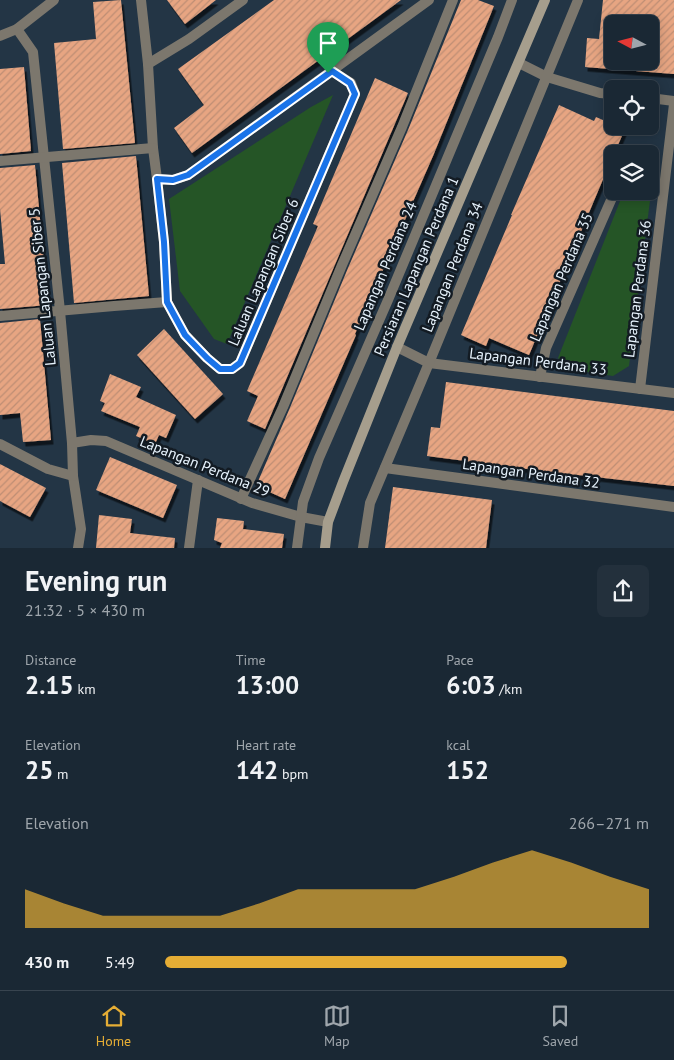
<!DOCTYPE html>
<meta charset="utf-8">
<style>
body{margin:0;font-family:"PT Sans",sans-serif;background:#23303c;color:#f1f3f6;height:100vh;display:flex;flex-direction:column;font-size:19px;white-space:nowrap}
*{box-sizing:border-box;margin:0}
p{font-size:16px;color:#9fa6ac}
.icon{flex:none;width:28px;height:28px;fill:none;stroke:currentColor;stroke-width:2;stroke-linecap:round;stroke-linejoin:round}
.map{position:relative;height:548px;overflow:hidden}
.drawer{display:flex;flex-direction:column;background:#1a2834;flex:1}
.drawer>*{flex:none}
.needle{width:32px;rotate:277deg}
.fabs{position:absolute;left:604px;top:15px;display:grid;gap:10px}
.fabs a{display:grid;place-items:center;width:55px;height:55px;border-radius:8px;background:#1a2834;box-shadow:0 2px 12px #0003,0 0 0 1px #38444f;font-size:25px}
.pin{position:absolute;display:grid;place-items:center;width:42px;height:42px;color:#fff;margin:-51px -21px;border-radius:50% 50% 50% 0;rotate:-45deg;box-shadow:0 0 5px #0007}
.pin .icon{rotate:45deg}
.round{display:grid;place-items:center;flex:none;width:52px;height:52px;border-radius:8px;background:#23303c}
.overview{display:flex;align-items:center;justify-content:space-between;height:85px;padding:0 25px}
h1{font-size:28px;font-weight:700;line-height:38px}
.stats{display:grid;grid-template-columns:repeat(3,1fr);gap:8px;height:85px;padding:5px 25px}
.stats div{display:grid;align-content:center}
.stats b{font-size:25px;font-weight:700}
.stats small{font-size:14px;font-weight:400}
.stats p{font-size:14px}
.chart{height:140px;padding:10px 25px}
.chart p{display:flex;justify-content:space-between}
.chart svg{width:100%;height:90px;margin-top:5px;fill:#e5ad35;opacity:.7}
ul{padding:0 25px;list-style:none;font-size:16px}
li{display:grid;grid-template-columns:80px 60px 1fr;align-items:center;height:38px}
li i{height:12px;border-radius:6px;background:#e5ad35}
.menu{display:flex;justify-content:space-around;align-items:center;height:70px;border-top:1px solid #38444f;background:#1a2834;font-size:14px;color:#9fa6ac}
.menu a{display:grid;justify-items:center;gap:2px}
.menu .on{color:#e5ad35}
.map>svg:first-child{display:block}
.park{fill:#255526}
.building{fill:url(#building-hatch);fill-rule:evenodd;filter:url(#shadow)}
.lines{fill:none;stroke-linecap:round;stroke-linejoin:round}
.street{stroke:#7c776d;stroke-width:10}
.secondary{stroke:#a69e8d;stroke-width:10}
.route-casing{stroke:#fff;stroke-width:10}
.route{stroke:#1a73e8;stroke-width:6}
.labels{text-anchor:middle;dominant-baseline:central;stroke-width:5;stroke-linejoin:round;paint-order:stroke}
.street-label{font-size:15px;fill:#e7f3fd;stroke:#131b23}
</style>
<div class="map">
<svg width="674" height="548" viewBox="0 0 674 548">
<defs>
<pattern id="building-hatch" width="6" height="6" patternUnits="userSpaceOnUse" patternTransform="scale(1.25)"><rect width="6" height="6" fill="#e7a582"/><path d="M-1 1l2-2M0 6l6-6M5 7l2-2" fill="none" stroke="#be8e74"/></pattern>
<filter id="shadow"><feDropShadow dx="2.5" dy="4.5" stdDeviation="0" flood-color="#0009"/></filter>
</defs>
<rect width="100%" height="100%" fill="#233545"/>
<g class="park">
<path d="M333,95l-106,249 -13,-5 -34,-48 -11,-92 142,-92z"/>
<path d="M650,185h2l-23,181 -16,10 -47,-7 -8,-11 66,-167h26z"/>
</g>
<g class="building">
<path d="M121,0l14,143 -72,6 -9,-106 42,-4 -3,-37z"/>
<path d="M167,0h49l-31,24z"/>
<path d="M274,0h127l-209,153 -18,-25 30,-23 -26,-36z"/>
<path d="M461,0h17l16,6 -61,150 -78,178 1,1 -71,164 -29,-13 33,-76 59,-142 60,-138z"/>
<path d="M603,0h71v74l-89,-7 2,-29 12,1zM612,24h38v37h-38z"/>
<path d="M24,67l7,84 -31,3v-85z"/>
<path d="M375,78l33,15 -143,336 -18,-8 11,-25 -11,-5 71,-165 -5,-2z"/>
<path d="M559,105l35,16 2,-4 16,7v2h5l8,3 -11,25h-2v4l-83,197 -40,-17 -3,8 -25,-11 51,-120h-1z"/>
<path d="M136,156l13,140 -75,7 -12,-140z"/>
<path d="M35,165l13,140 -48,4v-45h5l-5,-55v-41z"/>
<path d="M40,319l11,121 -28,2 -3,-29 -20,2v-92z"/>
<path d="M164,329l59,65 -28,25 -58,-64z"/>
<path d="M110,374l31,13 -5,10 40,18 -10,23 -7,-3 -4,9 -19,-8 4,-9 -39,-16 4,-8 -5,-2z"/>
<path d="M446,382l228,29v75l-131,-15 -116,-15 4,-29 9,1z"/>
<path d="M110,457l67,28 -14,33 -67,-28z"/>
<path d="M0,464l46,24 -16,29 -30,-16z"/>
<path d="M393,487l99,13 -6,48h-101z"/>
<path d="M99,515l33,4 -2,14 45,5 -1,10h-78z"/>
<path d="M217,518l27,3 -1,8 41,5 -2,14h-62l2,-5 -8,-3z"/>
</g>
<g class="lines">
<g class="street">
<path d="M141,0l7,64 5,84 4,31 7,63 3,60 18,33 22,23 13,11h12l8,-6 115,-269 -4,-11 -19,-12"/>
<path d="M17,29l16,23 27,259 12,132 1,33 8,53 -3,19"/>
<path d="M0,36l17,-7 37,-29"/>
<path d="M519,63l28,14 53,16 12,1"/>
<path d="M148,64l41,-25 54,-39"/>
<path d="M650,98l24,3"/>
<path d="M0,161l153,-13"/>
<path d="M157,179l16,1 15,-5 241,-175"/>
<path d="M0,316l114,-10 53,-4"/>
<path d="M397,347l32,16 245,30"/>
<path d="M540,377l6,-29 69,-157"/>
<path d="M640,389l34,-285"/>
<path d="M72,443l19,-3 15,1 146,62 49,14 27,5"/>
<path d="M0,444l48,25 25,7"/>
<path d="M385,468l289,39"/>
<path d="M241,499l42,-92 59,-142 60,-138 51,-127"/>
<path d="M189,548l9,-68"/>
<path d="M297,548l6,-46 16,-44 69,-158 110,-263 14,-37"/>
<path d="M363,548l7,-45 59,-140 149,-363"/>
</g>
<path class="secondary" d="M325,548l3,-26 15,-40 54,-135 148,-347"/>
</g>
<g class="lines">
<defs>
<path id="route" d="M332,71l18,12 5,11 -115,269 -8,6h-12l-13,-11 -22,-23 -18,-33 -3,-60 -7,-63 16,1 15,-5z"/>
</defs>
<use href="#route" class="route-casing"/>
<use href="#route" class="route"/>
</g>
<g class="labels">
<g class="street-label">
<text transform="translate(385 266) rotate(-67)">Lapangan Perdana 24</text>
<text transform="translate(416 266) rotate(-67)">Persiaran Lapangan Perdana 1</text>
<text transform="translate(452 267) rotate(-68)">Lapangan Perdana 34</text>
<text transform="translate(263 272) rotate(-67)">Laluan Lapangan Siber 6</text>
<text transform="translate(561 277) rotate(-67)">Lapangan Perdana 35</text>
<text transform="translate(42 287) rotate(-96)">Laluan Lapangan Siber 5</text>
<text transform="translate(637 289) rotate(-83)">Lapangan Perdana 36</text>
<text transform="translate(538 361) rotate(7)">Lapangan Perdana 33</text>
<text transform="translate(205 466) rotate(22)">Lapangan Perdana 29</text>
<text transform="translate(531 473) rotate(8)">Lapangan Perdana 32</text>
</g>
</g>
</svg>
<div class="fabs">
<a><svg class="needle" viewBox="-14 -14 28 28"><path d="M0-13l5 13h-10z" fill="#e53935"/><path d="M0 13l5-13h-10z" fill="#9fa6ac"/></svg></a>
<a><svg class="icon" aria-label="locate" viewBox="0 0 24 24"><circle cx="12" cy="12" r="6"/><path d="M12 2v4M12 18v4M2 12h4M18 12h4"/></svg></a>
<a><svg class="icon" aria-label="layers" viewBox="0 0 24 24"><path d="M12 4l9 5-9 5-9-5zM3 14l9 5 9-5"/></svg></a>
</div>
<div class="pin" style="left:328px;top:73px;background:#1e9e55"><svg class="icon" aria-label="arrive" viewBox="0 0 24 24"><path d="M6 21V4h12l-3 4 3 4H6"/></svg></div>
</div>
<section class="drawer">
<div class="overview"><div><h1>Evening run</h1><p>21:32 · 5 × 430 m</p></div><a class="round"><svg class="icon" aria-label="share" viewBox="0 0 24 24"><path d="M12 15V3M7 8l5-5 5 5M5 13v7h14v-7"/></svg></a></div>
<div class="stats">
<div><p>Distance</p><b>2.15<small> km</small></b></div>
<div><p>Time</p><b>13:00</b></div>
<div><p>Pace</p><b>6:03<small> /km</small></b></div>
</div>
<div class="stats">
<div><p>Elevation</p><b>25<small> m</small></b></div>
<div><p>Heart rate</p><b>142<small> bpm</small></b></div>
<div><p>kcal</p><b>152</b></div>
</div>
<div class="chart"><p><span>Elevation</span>266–271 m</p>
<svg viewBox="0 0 160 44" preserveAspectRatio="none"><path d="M0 44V25L10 32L20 38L30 38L40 38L50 38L60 32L70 25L80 25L90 25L100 25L110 19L120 12L130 6L140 12L150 19L160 25V44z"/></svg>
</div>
<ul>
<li><b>430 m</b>5:49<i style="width:83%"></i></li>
</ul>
</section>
<nav class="menu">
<a class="on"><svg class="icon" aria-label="home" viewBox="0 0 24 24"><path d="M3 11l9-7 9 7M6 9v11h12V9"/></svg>Home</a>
<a><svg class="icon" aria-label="map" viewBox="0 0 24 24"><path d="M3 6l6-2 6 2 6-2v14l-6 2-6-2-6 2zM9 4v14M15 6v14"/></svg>Map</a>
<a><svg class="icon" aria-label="saved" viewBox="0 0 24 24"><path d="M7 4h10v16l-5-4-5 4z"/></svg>Saved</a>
</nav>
